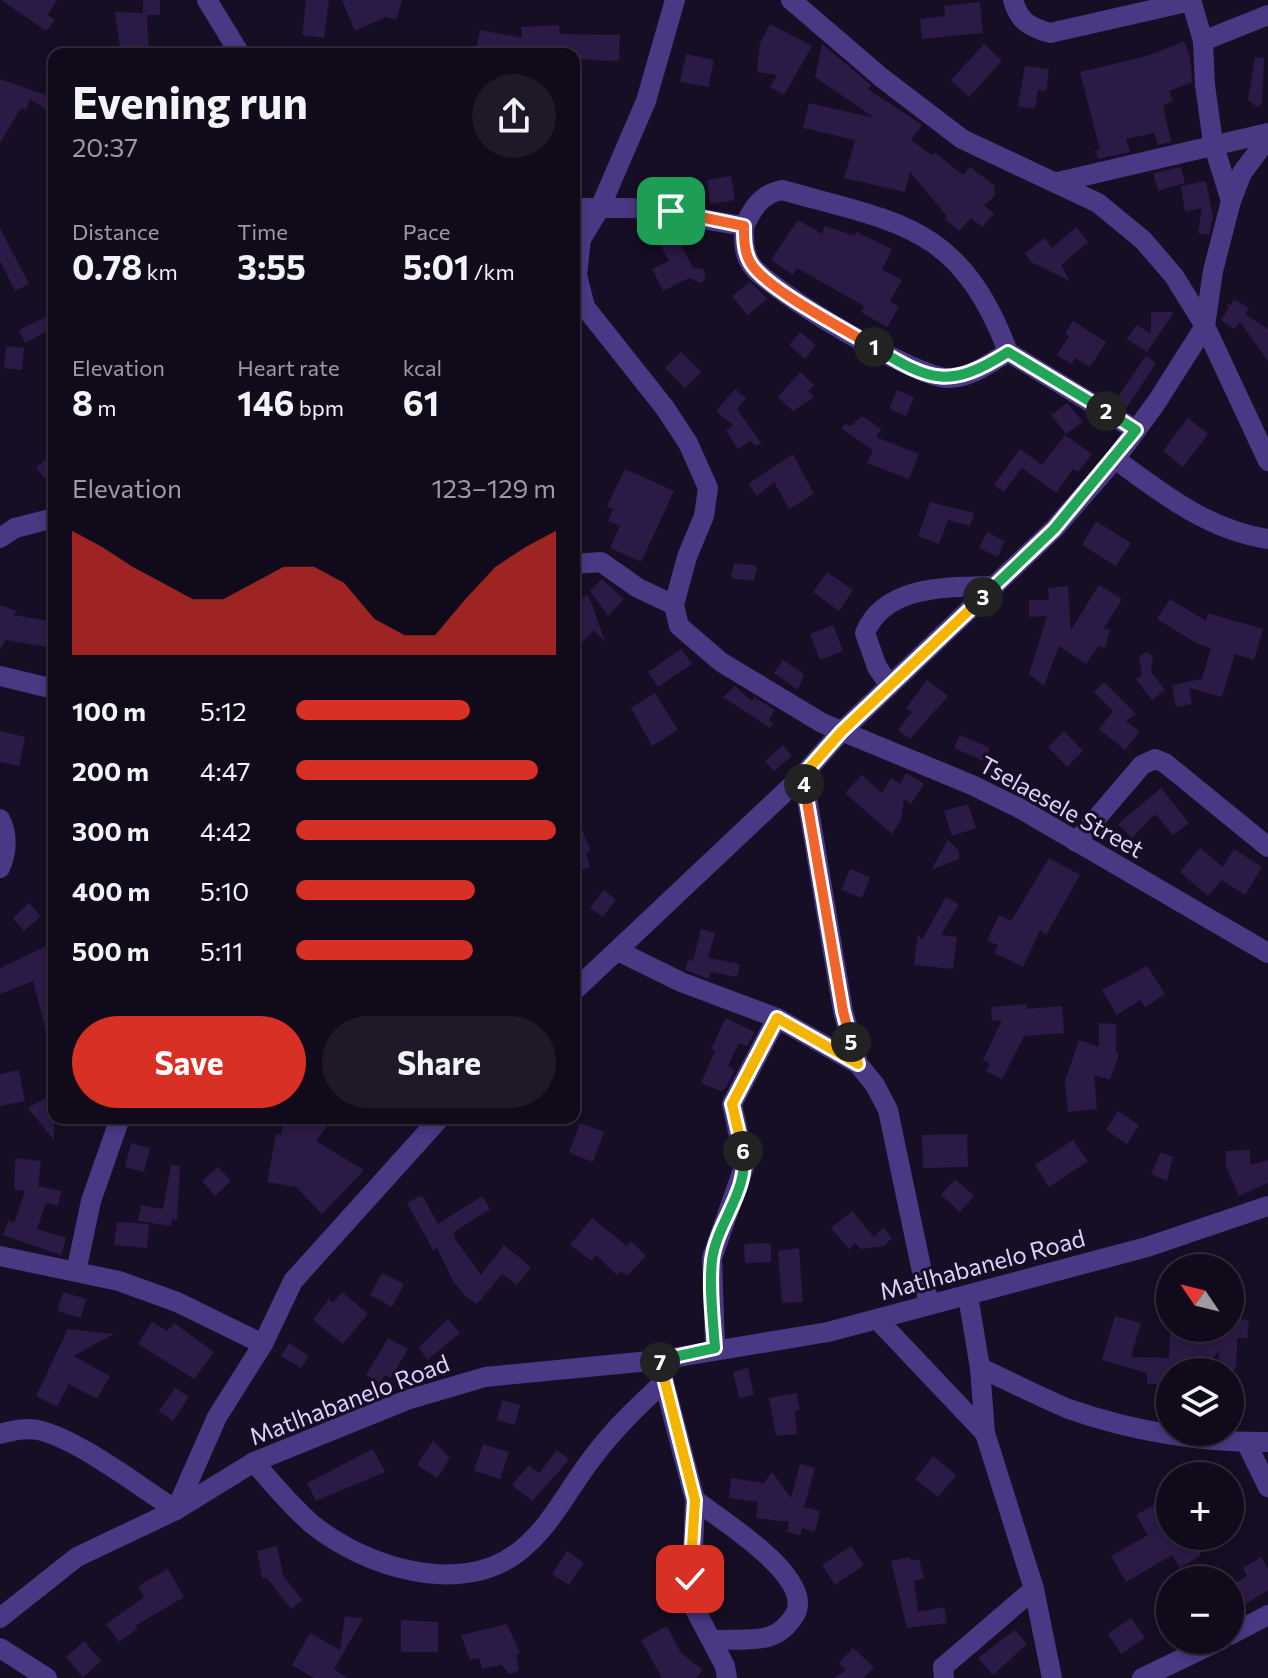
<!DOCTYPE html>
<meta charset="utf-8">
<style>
body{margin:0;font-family:Commissioner,sans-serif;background:#1e1828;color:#f1f3f6;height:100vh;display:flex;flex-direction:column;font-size:30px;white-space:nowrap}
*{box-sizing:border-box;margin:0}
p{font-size:26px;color:#9c9aa3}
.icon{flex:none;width:44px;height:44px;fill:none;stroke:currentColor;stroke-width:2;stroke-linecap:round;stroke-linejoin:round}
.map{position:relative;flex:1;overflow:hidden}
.side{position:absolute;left:48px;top:48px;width:532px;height:1076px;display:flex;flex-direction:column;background:#100a1b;border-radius:16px;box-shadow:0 4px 12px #0003,0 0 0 2px #302b3a}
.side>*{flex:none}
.needle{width:52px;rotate:305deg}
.controls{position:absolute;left:1156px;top:1254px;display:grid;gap:16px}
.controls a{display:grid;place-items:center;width:88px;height:88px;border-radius:50%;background:#100a1b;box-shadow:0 4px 12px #0003,0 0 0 2px #302b3a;font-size:40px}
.pin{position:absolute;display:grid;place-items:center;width:68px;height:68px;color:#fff;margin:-34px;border-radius:16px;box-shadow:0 4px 12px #0006}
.km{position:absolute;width:40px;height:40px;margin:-20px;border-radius:50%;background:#222;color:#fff;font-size:22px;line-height:40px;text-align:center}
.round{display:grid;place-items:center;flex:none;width:84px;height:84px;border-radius:42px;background:#1e1828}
.head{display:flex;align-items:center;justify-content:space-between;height:136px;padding:0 24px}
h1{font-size:44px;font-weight:700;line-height:60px}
.figures{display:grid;grid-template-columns:repeat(3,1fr);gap:12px;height:136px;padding:8px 24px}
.figures div{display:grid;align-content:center}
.figures b{font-size:34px;font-weight:700}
.figures small{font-size:22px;font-weight:400}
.figures p{font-size:22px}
.chart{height:224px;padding:16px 24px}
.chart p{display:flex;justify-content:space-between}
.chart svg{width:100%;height:144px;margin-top:8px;fill:#d93025;opacity:.7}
.button{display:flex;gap:16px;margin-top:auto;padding:16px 24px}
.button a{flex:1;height:92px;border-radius:48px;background:#d93025;color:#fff;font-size:32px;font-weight:700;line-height:92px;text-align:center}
.button a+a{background:#1e1828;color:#f1f3f6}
ul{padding:0 24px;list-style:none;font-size:26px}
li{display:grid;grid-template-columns:128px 96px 1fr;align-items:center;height:60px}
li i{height:20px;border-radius:10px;background:#d93025}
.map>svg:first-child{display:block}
.building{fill:#2b1a45}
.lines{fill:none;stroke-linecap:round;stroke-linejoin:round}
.minor{stroke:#4a3884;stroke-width:20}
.split-1-casing{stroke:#fff;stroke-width:16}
.split-2-casing{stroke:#fff;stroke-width:16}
.split-3-casing{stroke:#fff;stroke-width:16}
.split-4-casing{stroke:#fff;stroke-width:16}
.split-5-casing{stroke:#fff;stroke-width:16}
.split-6-casing{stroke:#fff;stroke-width:16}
.split-7-casing{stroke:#fff;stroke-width:16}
.split-8-casing{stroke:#fff;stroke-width:16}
.split-1{stroke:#f0652b;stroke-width:10}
.split-2{stroke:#22a559;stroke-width:10}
.split-3{stroke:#22a559;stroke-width:10}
.split-4{stroke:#f5b400;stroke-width:10}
.split-5{stroke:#f0652b;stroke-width:10}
.split-6{stroke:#f5b400;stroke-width:10}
.split-7{stroke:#22a559;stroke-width:10}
.split-8{stroke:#f5b400;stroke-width:10}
.labels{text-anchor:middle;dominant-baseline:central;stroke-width:6;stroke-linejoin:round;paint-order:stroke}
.street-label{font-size:24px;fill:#dfd1ff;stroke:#160e24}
</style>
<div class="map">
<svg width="1268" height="1678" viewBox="0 0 1268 1678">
<rect width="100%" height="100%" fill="#160e24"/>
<g class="building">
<path d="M1,0h56l-9,15 7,5 -9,11z"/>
<path d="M143,0h17v15h-13l2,39h-28l-6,-42 28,1z"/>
<path d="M306,0h23l-5,38 -22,-3z"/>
<path d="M342,0h60l-6,20 -10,-3 -31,14z"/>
<path d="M980,2l3,31 -61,6 -2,-20 25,-3 -1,-10z"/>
<path d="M770,24l42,22 -28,49 -14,-8 7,-12 -20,-3 3,-29z"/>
<path d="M559,25l1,9 60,1 -1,26 -45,-2v-5h-99l5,-24 42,8 -1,-11z"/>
<path d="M1184,41l6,15 2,26 -23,9 4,10 -10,4 8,37 -13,3 -4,-12 -28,6 4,13 -32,7 -3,-8 5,-1 -20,-78 70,-17z"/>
<path d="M822,44l49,41 -3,4 54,36 -11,15 21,15 2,-3 29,23 7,-8 24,18 1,11 -11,9 10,9 -12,13 -11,-9 -12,13 -14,-12 2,-3 -37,-44 -5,20 -61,-14 11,-38 -52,-12 6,-25 66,15 -60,-41z"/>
<path d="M984,44l18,17 -33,36 -18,-17z"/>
<path d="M686,54l28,6 -6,27 -28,-5z"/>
<path d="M1255,57l9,1 -2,45 -5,4 -9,-7z"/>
<path d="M1025,66l24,3 -3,22 -8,-1 -3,19 -17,-3z"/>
<path d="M0,79l54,19v17l-24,-16 -4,11 -5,-2 -21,35z"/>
<path d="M1181,167l4,16 -27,8 -5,-18z"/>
<path d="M731,176l4,24 -25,4 -3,-24z"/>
<path d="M1206,181l7,37 -4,17 -11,-2 4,-25 -17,4 -4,-26z"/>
<path d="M798,220l24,14 3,-8 30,10 1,-4 36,17 -10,21 20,10 -12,21 9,6 -12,20 -26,-15 3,-6 -67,-38 -4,7 -22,-15z"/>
<path d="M1076,227l12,15 -27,23 9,16 -39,-19 -6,-9 20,-15 7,10z"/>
<path d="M0,228l29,56 -14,7 -15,-30z"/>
<path d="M673,230l20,38 10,1 3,9 -5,5 -12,-5 -26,13 -11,-22 17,-8 -12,-22z"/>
<path d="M750,282l18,17 -21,16 -15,-19z"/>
<path d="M1234,299l15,9 -4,6 23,15v32l-28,-39 -6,7 -13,-9 8,-13 -3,-3 5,1z"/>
<path d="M1151,312h23l-27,40 -20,-13 10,-14 14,9z"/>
<path d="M54,313v15l-29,15 -6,-13z"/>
<path d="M1073,321l33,21 -16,25 -15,-9 -4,6 -14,-9 12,-19 -4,-2z"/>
<path d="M800,332l16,13 -11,14 -16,-14z"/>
<path d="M6,346l18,2 -2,22 -18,-2z"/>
<path d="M681,352l20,20 -16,16 -20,-20z"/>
<path d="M1146,356l10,7 -29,44 -11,-8z"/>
<path d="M800,372l14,13 -6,6 6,6 -21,14 -15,-14z"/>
<path d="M735,389l11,9 -9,11 24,34 -4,3 -7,-5 -12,8 -12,-18 7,-6 -17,-14z"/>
<path d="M897,390l17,7 -8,19 -17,-7z"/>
<path d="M1067,403l16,19 -17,12 -15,-19z"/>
<path d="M862,416l19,13 -5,8 43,17 -10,25 -42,-16 6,-13 -31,-21 2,-5 7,2z"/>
<path d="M1188,418l20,16 -25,33 -20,-16z"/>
<path d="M1065,435l27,19 -14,18 -5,-3 -17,24 -34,-25 -18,24 -10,-7 26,-36 22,16z"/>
<path d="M54,452v37l-18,-21z"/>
<path d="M793,454l21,40 -25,15 -15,-27 -17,14 -9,-12z"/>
<path d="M625,469l49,22 -33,71 -31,-14 10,-22 -12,-5 5,-12 -6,-3z"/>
<path d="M930,502l44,11 -4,13 -22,-6 -9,24 -21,-8z"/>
<path d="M1096,521l35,22 -15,23 -34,-21z"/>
<path d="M987,532l18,9 -7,16 -19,-9z"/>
<path d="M734,563l23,3 -3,15 -23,-3z"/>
<path d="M827,572l26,18 -14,21 -26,-19z"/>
<path d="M602,579l22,20 -16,17 -18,-25z"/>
<path d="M1099,585l23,14 -18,29 6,2 -5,18 -7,-2 -12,18 -27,-18 -15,40 -15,-12 18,-58 -18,1v-17h20l-1,-12 20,-2 3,44z"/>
<path d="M587,594l5,11 13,36 -11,-11 -11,12 -9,-9v-10l7,-7 -7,-9z"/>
<path d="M1170,599l36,22 2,-8 55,16 -9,31 -19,-6 -13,43 -33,-9 3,16 -16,3 -4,-22 30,-6 9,-31 -13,-4 -41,-25z"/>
<path d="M0,605l16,6 -2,4 40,7v26l-48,-8 -6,9z"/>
<path d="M833,625l10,26 -23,9 -10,-26z"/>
<path d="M681,649l11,15 -34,23 -10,-15z"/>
<path d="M1146,652l7,4 -2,16 14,18 -13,10 -16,-21 6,-4 -3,-18z"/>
<path d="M783,660l21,14 -6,16 -24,-17z"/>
<path d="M927,680l21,16 -38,43 -12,-9 14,-18 -6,-4z"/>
<path d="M1104,682l32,32 -10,7 14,10 -15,19 -26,-21 14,-18 -19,-19z"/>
<path d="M735,686l17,15 2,-4 21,13 -6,9 4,5 -3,4 -47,-31z"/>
<path d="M655,693l23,37 -26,16 -21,-38z"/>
<path d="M0,731l25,6 -6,29 -19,-4z"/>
<path d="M1064,731l19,20 -16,16 -19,-20z"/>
<path d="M960,735l30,13 -6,13 -30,-13z"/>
<path d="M783,745l9,11 -18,15 -9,-10z"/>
<path d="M906,773l18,11 -13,20 -7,-5 -3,21 -9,14 -47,-41 17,-18 20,18 9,-15 9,6z"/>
<path d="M1161,788l28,35 -16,12 -18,-21 -23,24 -14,-14z"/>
<path d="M968,804l8,24 -24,8 -8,-25z"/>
<path d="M574,813l17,37 -5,3 4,14 -16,7z"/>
<path d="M948,840l11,11v8l-28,11z"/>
<path d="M1200,848l23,19 11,-18 28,18 -17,28 -23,-15 -14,16 -28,-24z"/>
<path d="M1049,858l31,17 -34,60 -6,-5 -17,37 -29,-14 4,-8 -11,-4 12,-26 12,6z"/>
<path d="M850,869l20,8 -8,21 -21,-8z"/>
<path d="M604,890l12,10 -13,17 -13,-9z"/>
<path d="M946,897l13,7 -18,31 16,2 -4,32 -39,-4 4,-31 4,6z"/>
<path d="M29,903l12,13 -17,15 -11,-13z"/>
<path d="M701,929l14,4 -7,25 32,6 -3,13 -26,-5 -2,7 -24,-9 3,-10 5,1z"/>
<path d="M54,942v100l-5,1 -16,-62 -33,13v-26z"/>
<path d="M1147,966l18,28 -20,13 -5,-7 -23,15 -15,-25z"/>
<path d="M1027,1004v5l35,-3 2,27 -40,3 -22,43 -16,-8 4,-7 -7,-4 19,-40 -10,1 -1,-14z"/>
<path d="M726,1018l29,14 -8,14 -8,-3 -11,23 7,4 -10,19 -5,2 -19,-8 14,-32 -4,-2z"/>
<path d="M1099,1023l17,1v29l3,1 -9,26 -16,-5 3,34 -29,3 -3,-31 14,-41 20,7z"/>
<path d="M19,1070l6,31 -25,5v-32z"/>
<path d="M54,1093v47l-26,-32z"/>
<path d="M1118,1111l21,14 -12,19 -21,-14z"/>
<path d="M284,1118l24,4 1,-4h24l-17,23 48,29 -42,44 -26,-27 -29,-5 9,-48 5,1z"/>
<path d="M580,1123l24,9 -11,30 -24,-9z"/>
<path d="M967,1134l1,33 -45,1 -1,-33z"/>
<path d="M1073,1140l15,21 -39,26 -14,-22z"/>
<path d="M131,1143l19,5 -6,24 -19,-5z"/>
<path d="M1250,1150v15l18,-5v23l-29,13 -13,-30v-15z"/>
<path d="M1161,1152l12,5 -6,24 -16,-7z"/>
<path d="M15,1158l26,3 -3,25 23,5 -3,15 -12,-3 -9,26 29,9 -5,17 -58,-20 5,-14 6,2 11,-32 -11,-2z"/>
<path d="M171,1165l9,1 -3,54 -5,-1 -1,7 -33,-5 3,-16 22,4z"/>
<path d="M218,1167l13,14 -16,15 -13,-15z"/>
<path d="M955,1179l19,17 -14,16 -19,-17z"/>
<path d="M422,1195l16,29 44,-28 8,13 -36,23 1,7 26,36 23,-30 27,22 -14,18 -15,-11 -25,30 -11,-7 -13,-16 -16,-33 -4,2 -26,-47z"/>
<path d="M852,1211l22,26 9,-9 9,10 -8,8 -23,3 -6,-6 -6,6 -18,-21z"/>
<path d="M592,1218l35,28 4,-5 15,15 -19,20 -6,-5 -4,4 -21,-20 -5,6 -21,-16z"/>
<path d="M117,1222l32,2 -2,24 -33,-3z"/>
<path d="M771,1243v19l-26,1 -1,-19z"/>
<path d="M799,1248l4,54 -21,1 -4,-52z"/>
<path d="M382,1273l22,11 -12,23 -22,-12z"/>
<path d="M63,1292l23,7 -5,19 -24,-7z"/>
<path d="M342,1292l26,22 -25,30 -30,-24 16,-21 4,4z"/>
<path d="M1115,1316l26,7 -10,34 38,1 1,-27 60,-3v-10l19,2 -2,18h-10l-1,31h-18l1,-17 -24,20h-25v9h-5v3h-18v-11l-45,-13z"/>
<path d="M448,1319l12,14 -33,27 -8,-13z"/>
<path d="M152,1322l15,9 7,-8 40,29 -20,27 -56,-35z"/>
<path d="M68,1329l46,5 -41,22 37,20 -13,23 -28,-15 -12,23 -21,-11z"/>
<path d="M388,1338l20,11 -17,29 -6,-3 -5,8 -14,-8z"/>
<path d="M289,1343l20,13 -8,12 -20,-12z"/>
<path d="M748,1368l6,27 -15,3 -6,-26z"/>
<path d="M175,1388l14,9 -16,24 -14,-10z"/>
<path d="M796,1393l4,17 -5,1 2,23 -21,2 -7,-38z"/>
<path d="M502,1400l18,5 -5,20 -18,-5z"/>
<path d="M433,1441l17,17 -13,20 -20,-13z"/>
<path d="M483,1444l26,8 -9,27 -26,-8z"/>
<path d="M373,1449l12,23 -69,29 -9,-18z"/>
<path d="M557,1450l12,10 -37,41 -20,-16 17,-20 10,8z"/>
<path d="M933,1456l23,19 -18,22 -23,-18z"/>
<path d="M800,1464l15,4 -11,39 16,4 -5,21 -13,-4 -2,7 -13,-3 2,-10 -33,-4 2,-16 -29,-4 2,-20 33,5 8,-11 19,26z"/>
<path d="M1170,1496v40h20l11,19 -21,13 -8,-13 -46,27 -15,-26 37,-21 -12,-20z"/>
<path d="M277,1546l6,29 19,25 -11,9 -24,-31h-5l-5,-27z"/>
<path d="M851,1546l13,19 -29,20 -13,-20z"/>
<path d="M567,1551l17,12 -15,22 -17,-11z"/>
<path d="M910,1557l1,4 8,-2 5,19 -10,3 4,31 26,-5 3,16 -40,5 -16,-67z"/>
<path d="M1261,1557l7,12v21l-27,17 -11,-21 17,-10 -4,-8z"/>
<path d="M168,1569l16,28 -49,29 2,3 -18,13 -13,-18 38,-27 -6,-11z"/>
<path d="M345,1616l18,3 -29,50 13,9h-33l-22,-13 18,-32 30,17z"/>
<path d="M1131,1618l14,20 -24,16 -13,-20z"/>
<path d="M401,1620l37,2v30h-37z"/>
<path d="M507,1624l13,29 -4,2 3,15 -9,4 -9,-9 -19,4 -3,-11 -9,2 -9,-25z"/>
<path d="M667,1626l14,27 22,17 -7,8h-34l-21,-38z"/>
<path d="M1015,1630l12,14 -34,31 -15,-17z"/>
<path d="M84,1641l17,20 -18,16 -17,-20z"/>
<path d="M853,1648l21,19 -10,11h-30l12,-8 -7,-7z"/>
</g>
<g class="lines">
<g class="minor">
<path d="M207,0l33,54"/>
<path d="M675,0l-29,101 -46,107 -19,31 -4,36 8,32 80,101 23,35 20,45 -4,28 -17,41 -13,48 5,21 42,36 101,61 150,62 47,23 249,145"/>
<path d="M791,0l91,78 80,61 136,64 45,37 31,36 31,50 63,135"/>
<path d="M1013,0c6,21 16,27 37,33l141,-32"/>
<path d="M1191,0l12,41 2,44 8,58 18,58"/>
<path d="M1203,41l65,-26"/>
<path d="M1058,182l210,-49"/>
<path d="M574,208h60l110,18c9,-18 17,-32 38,-36 118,33 178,35 226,162"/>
<path d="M744,226c0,14 -1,29 9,41 22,27 160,109 194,111 23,0 42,-14 61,-26l128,78"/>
<path d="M1115,459c48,35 93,71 153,80"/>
<path d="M0,538l15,-10 39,-10"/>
<path d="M574,564l27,-2 37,26 36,17"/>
<path d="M0,676l54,13"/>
<path d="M890,686l-13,-19 -12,-34c20,-49 85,-46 130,-47"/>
<path d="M803,775l40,236 15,53"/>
<path d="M0,819c8,15 7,34 0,49"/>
<path d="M1076,842l66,-77 13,-6 10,4 103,84"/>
<path d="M618,951l63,31 96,36 81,46 17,21 13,25 41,195"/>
<path d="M574,991l229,-216 38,-43 213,-203 61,-70 41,-56 49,-77 8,-55 18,-70 11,-28 26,-35"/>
<path d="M0,1256l119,25 58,21 86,42"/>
<path d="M76,1272l15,-71 29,-83"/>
<path d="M968,1296l12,72 5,65 49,156 18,89"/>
<path d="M877,1319l108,114"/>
<path d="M715,1348l-3,-90 33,-94 -13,-60 45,-86"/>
<path d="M980,1368c30,13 59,29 89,41 62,22 134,34 199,33"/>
<path d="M664,1382l31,118 -4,102 34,64 2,12"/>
<path d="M0,1434c14,-4 28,-7 42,-3 40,11 98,56 134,79l41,-93 46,-73 30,-63 147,-163"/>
<path d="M1246,1442l22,45"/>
<path d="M254,1462c18,21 37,44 58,62 51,42 147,73 205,29 33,-24 51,-64 76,-96 21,-28 45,-51 71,-75l-4,-22"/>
<path d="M695,1500c26,20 128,82 97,119 -7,9 -12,14 -24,18 -17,4 -38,2 -56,3"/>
<path d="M0,1618l77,-61 99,-47 78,-48 153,-62 78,-23 175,-17 168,-28 319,-85 121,-41"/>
<path d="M1230,1635l38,-20"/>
<path d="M0,1648l47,30"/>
<path d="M944,1678l-1,-11 91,-78"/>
<path d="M1142,1678l79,-38"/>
</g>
</g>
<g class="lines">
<defs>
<path id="split-1" d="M671,211l73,15c0,13 0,25 6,36 14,26 96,68 124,85"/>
<path id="split-2" d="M874,347c57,35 76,42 134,5l98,59"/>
<path id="split-3" d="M983,597l71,-68 82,-99 -30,-19"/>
<path id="split-4" d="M804,784l-1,-9 38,-43 142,-135"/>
<path id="split-5" d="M804,784l39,227 8,31"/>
<path id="split-6" d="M743,1151l-11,-47 45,-86 81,46 -7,-22"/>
<path id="split-7" d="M660,1362v-2l55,-12c-2,-29 -6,-59 -3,-88 5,-38 38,-70 31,-109"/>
<path id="split-8" d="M660,1362l35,138 -5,79"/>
</defs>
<use href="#split-1" class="split-1-casing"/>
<use href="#split-2" class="split-2-casing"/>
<use href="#split-3" class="split-3-casing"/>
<use href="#split-4" class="split-4-casing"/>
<use href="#split-5" class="split-5-casing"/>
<use href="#split-6" class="split-6-casing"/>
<use href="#split-7" class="split-7-casing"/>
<use href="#split-8" class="split-8-casing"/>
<use href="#split-1" class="split-1"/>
<use href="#split-2" class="split-2"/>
<use href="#split-3" class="split-3"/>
<use href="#split-4" class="split-4"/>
<use href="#split-5" class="split-5"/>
<use href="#split-6" class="split-6"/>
<use href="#split-7" class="split-7"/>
<use href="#split-8" class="split-8"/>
</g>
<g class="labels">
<g class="street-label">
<text transform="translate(1062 806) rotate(29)">Tselaesele Street</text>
<text transform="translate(982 1264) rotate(-15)">Matlhabanelo Road</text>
<text transform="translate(349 1399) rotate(-21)">Matlhabanelo Road</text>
</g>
</g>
</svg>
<div class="controls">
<a><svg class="needle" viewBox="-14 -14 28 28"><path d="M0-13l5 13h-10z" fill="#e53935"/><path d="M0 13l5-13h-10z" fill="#9c9aa3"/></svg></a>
<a><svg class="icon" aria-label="layers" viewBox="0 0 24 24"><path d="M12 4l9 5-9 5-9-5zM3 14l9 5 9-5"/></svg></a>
<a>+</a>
<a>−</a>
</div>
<div class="pin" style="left:671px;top:211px;background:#1e9e55"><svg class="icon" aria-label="arrive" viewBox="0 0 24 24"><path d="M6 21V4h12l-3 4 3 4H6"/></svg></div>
<div class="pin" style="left:690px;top:1579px;background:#d93025"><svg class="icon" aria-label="check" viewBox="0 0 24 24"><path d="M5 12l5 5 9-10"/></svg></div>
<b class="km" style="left:874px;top:347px">1</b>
<b class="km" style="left:1106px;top:411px">2</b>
<b class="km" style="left:983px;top:597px">3</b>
<b class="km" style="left:804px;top:784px">4</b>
<b class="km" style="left:851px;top:1042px">5</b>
<b class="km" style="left:743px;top:1151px">6</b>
<b class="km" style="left:660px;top:1362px">7</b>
<section class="side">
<div class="head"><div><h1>Evening run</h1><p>20:37</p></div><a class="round"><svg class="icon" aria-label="share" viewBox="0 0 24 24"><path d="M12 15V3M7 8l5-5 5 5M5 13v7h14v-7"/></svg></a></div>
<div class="figures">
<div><p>Distance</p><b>0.78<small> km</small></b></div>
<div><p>Time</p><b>3:55</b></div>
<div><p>Pace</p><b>5:01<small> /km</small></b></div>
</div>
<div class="figures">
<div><p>Elevation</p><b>8<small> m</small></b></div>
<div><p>Heart rate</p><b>146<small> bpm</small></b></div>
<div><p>kcal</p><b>61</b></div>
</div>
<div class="chart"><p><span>Elevation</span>123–129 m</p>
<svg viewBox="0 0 160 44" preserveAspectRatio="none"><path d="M0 44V6L10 11L20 17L30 22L40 27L50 27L60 22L70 17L80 17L90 22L100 33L110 38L120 38L130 27L140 17L150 11L160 6V44z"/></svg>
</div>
<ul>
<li><b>100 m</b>5:12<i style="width:67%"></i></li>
<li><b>200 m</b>4:47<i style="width:93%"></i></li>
<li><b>300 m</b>4:42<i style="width:100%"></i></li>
<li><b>400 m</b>5:10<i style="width:69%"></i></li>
<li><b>500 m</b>5:11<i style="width:68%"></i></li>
</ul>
<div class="button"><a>Save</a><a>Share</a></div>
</section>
</div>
